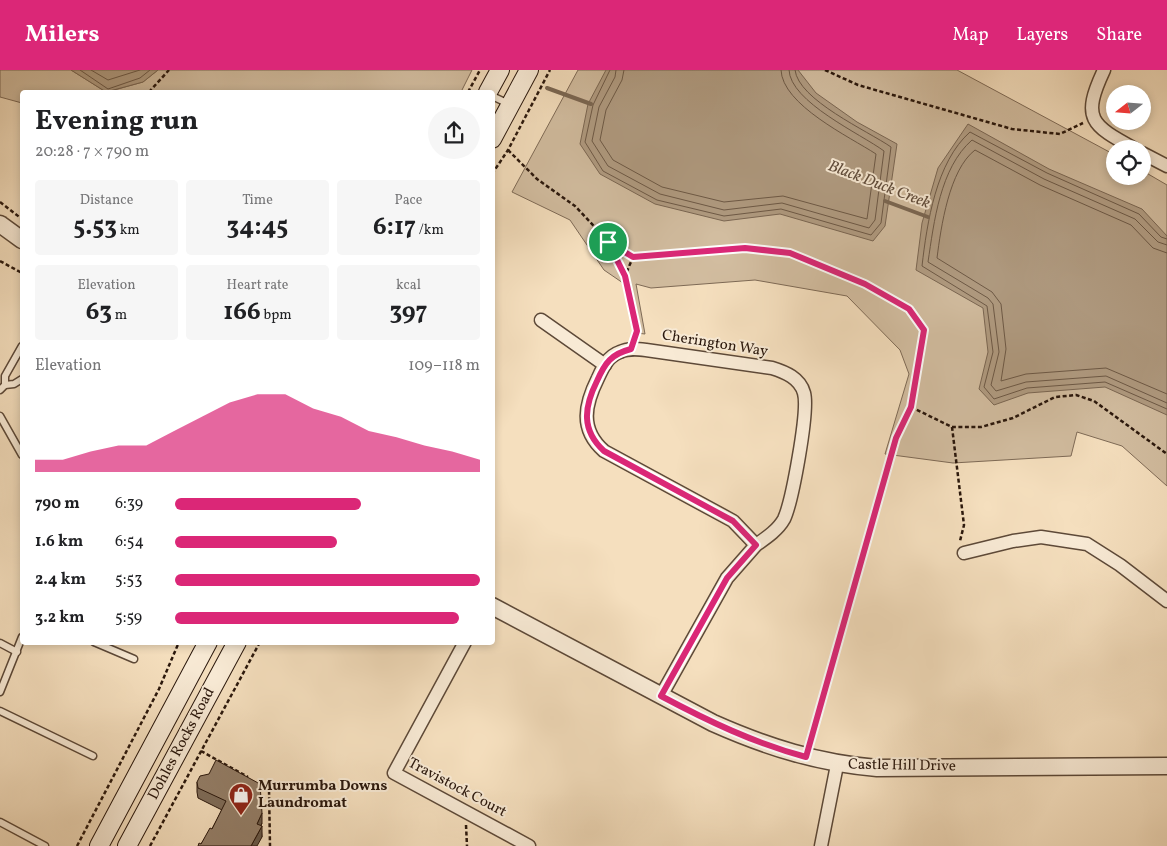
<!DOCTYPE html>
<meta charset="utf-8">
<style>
body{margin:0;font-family:Vollkorn,serif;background:#f6f6f6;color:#202124;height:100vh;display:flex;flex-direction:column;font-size:19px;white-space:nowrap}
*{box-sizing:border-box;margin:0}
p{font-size:16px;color:#757577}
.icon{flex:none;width:28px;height:28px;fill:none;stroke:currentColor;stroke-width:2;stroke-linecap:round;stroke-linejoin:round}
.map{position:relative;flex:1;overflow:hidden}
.details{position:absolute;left:20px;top:20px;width:475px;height:555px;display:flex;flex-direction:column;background:#fff;border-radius:5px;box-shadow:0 2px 8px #0003}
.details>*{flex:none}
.needle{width:32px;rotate:253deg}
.fabs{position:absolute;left:1106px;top:15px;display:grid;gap:10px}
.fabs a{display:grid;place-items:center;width:45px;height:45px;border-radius:50%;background:#fff;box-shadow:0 2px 8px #0003;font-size:25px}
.pin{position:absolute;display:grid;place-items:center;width:42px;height:42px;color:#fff;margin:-21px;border:2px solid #fff;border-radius:50%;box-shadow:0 1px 5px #0007}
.round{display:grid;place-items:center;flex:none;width:52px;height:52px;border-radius:26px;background:#f6f6f6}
.headline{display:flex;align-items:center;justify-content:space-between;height:85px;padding:0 15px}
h1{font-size:28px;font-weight:700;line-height:38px}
.metrics{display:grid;grid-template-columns:repeat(3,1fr);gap:8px;height:85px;padding:5px 15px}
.metrics div{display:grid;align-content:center;border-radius:5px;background:#f6f6f6;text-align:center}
.metrics b{font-size:25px;font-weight:700}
.metrics small{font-size:14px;font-weight:400}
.metrics p{font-size:14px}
.chart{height:140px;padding:10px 15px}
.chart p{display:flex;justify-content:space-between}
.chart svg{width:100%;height:90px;margin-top:5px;fill:#db2777;opacity:.7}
ul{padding:0 15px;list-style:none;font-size:16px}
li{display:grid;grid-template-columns:80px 60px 1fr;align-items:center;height:38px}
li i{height:12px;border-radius:6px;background:#db2777}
header{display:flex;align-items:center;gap:30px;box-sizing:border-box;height:70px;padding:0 25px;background:#db2777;color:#fff}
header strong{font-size:24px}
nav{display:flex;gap:28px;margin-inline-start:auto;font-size:18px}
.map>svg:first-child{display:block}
.green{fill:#d2bda0;stroke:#7e6a56}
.water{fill:#b09b81;stroke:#7a6652}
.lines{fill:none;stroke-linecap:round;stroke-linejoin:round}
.shore{stroke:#6d5946;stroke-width:1}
.stream{stroke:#7a6652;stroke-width:4}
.service-casing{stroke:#5d4938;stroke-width:9}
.minor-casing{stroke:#5d4938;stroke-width:15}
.tertiary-casing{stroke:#5d4938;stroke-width:19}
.secondary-casing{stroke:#2a170c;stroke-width:20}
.path{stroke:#2a170c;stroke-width:2.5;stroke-dasharray:4 2.5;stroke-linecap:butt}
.service{stroke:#f8ead5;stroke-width:6}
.minor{stroke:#f8ead5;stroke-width:12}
.tertiary{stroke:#f8ead5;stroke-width:16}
.secondary{stroke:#f8ead5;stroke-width:18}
.wall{fill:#7f6d5a;stroke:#2a170c}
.shaded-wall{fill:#68594a;stroke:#2a170c}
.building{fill:#947f69;stroke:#2a170c}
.route-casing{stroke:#fff;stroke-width:10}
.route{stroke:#db2777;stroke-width:6}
.labels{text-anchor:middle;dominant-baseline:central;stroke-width:4;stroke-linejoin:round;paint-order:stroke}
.street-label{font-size:15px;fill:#2a170c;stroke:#f8ead5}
.poi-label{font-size:15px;font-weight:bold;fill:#2a170c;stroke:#f8ead5;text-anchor:start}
.water-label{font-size:16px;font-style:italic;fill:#604c3b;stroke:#f8ead5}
</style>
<header>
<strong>Milers</strong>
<nav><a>Map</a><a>Layers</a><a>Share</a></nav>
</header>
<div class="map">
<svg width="1167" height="776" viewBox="0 0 1167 776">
<rect width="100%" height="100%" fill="#f5dfbe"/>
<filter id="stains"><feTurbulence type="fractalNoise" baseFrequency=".004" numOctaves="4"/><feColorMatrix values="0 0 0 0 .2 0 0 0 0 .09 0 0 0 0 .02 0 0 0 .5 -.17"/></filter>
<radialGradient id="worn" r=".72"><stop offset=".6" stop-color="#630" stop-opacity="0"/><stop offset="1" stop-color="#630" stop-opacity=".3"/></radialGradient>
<g class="green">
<path d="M0,0h71l35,22h-84v11l-22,-6z"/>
<path d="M158,0h314l-11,22h-354l36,-10z"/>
<path d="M578,0h379l158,85v21h27l1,-5 24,14v301l-45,-40 -45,-14 -6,24 -118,7 -68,-9 24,-80 -9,-24 -53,-54 -92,-16 -104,8 -15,-4 9,50 -9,-1 -13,-50 -19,-13 -34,-50 -58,-28z"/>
</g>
<g class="water">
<path d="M71,0h87l-15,12 -37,10z"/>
<path d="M606,0h192l18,23 41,29 40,22 -12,82 -12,15 -93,-27 -56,7 -69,-17 -55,-30 -20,-30 8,-40z"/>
<path d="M968,54l81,45 93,40 25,27v179l-62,-28 -77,6 -34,12 -15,-16 9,-37 -5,-44 -67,-38 6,-47 16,-55z"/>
</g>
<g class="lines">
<g class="shore">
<path d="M80,0l28,19 32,-11 10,-8"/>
<path d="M91,0l17,10 32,-10"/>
<path d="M610,0l-17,35 -8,37 18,29 54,29 67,16 57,-7 90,26 10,-12 10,-76c-23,-16 -93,-47 -96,-77"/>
<path d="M616,0l-1,7 -16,30 -7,34 16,25 52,28 64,16 58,-7 87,25 6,-8 9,-69c-23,-17 -94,-49 -95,-81"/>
<path d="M624,0l-2,10 -16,30 -6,30 13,20 49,27 62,15 59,-6 84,23 9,-65c-26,-17 -94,-49 -95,-84"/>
<path d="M1167,169l-6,-2 -22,-23 -92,-41 -77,-41c-34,30 -43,91 -48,134l65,40 6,46 -9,35 10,12 33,-11 78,-6 62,27"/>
<path d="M1167,175l-9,-3 -23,-23 -91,-40 -72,-39c-32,28 -38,82 -44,122l60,36 5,6 6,48 -8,33 5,6 30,-9 80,-6 61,27"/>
<path d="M1167,183l-14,-5 -22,-23 -91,-40 -65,-35c-26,20 -34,77 -38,108l55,34 9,12 5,45 -5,32 25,-7 80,-6 61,26"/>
</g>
<g class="stream">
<path d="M547,18l44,16"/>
<path d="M885,131l43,16"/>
</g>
<defs>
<g id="service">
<path d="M492,26l17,8"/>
<path d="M5,315v-9l17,-30"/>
<path d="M0,320l5,-5 9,-1 8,-5"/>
<path d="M0,346l22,39"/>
<path d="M94,572l40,17"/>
<path d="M0,573l17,9"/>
<path d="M0,622l22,-55"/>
<path d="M0,641l93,45"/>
<path d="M0,752l45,24"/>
</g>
<g id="minor">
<path d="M1104,0c-23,49 -13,55 31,79"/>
<path d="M1142,83l25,13"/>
<path d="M541,250l64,45"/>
<path d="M964,483l49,-12 28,-4 46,7 33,21 47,36"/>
<path d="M465,572l-71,131 135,73"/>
<path d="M661,626l66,-118 29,-33 -23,-24 -129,-70c-25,-22 -19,-47 -6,-73 5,-11 10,-22 22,-26 8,-4 17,-3 26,-2l126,18c13,4 28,10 32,25 5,18 -12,109 -20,126 -6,11 -18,19 -28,26"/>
<path d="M821,776l16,-81"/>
</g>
<g id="tertiary">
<path d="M0,154l22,16"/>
<path d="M492,536l221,117c54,24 105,40 164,45l290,-2"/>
</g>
<g id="secondary">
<path d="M488,22l12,-22"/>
<path d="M492,69l37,-69"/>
<path d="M99,776l109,-204"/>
<path d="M127,776l110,-204"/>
</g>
</defs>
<use href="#service" class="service-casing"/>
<use href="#minor" class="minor-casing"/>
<use href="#tertiary" class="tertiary-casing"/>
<use href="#secondary" class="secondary-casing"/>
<g class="path">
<path d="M825,0l33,15 154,44 48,5 23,-11"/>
<path d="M149,22l20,-22"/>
<path d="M468,22l12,-22"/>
<path d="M508,80l29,29 38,27 34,36"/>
<path d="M492,104l16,-24 42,-80"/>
<path d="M0,132l22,17"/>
<path d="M633,187l49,-2 63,-7 45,5 75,31 44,25 15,21 -13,77 -15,31 -86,306"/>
<path d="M0,191l22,12"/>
<path d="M625,206l-16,-34 24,15 -8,19 12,55 -2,7"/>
<path d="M911,337l41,20h29l32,-9 42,-21 21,-2 18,6 73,53"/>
<path d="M952,357l12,98 -4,16"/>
<path d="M201,681l47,26"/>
<path d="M259,714l10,5 1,57"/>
<path d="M466,755l1,21"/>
<path d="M77,776l82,-157 20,-47"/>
<path d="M150,776l110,-204"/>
</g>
<use href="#service" class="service"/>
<use href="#minor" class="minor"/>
<use href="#tertiary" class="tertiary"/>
<use href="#secondary" class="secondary"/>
</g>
<path class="wall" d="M197,712l65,41 -1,3 1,11 -61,7 11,-15 10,-19 -24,-12 -1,-6z"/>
<g class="shaded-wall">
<path d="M262,743v10l-5,11v-10z"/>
<path d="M262,756v11l-5,9h-6z"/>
</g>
<path class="building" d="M216,690l44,24 2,29 -5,11 5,2 -11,20h-53l1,-3 2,1 9,-16 2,1 14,-28 -28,-13 -1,-6 3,-6 9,-2z"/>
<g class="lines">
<defs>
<path id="route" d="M608,172l25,15 112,-9 45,5 75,31 44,25 15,21 -13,77 -15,31 -90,319c-52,-14 -98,-36 -145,-61l66,-118 29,-33 -23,-24 -129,-70c-23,-21 -20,-44 -7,-70 8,-18 14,-27 34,-32l6,-18 -12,-55z"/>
</defs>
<use href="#route" class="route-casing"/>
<use href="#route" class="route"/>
</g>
<defs>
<symbol id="shop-pin" viewBox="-11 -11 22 30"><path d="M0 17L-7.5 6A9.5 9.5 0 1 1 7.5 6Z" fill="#8f2418" stroke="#f8ead5"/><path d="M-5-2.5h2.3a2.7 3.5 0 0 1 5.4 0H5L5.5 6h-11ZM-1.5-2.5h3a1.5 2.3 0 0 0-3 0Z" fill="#fff"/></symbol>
</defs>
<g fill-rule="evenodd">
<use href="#shop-pin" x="227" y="711" width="28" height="38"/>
</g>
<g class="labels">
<g class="street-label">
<text transform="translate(715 274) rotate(9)">Cherington Way</text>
<text transform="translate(182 674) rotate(-62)">Dohles Rocks Road</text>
<text transform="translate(902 696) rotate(1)">Castle Hill Drive</text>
<text transform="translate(457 718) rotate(28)">Travistock Court</text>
</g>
<g class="poi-label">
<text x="258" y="716">Murrumba Downs<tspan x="258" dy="17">Laundromat</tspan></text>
</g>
<g class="water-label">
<text transform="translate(879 115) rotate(21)">Black Duck Creek</text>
</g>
</g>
<rect width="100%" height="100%" filter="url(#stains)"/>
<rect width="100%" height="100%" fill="url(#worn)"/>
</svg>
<div class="fabs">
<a><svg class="needle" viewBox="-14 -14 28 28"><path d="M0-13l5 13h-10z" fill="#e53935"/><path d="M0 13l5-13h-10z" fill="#757577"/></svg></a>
<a><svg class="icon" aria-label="locate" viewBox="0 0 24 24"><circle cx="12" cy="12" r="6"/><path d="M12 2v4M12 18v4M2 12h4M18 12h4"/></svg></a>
</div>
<div class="pin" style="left:608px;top:172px;background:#1e9e55"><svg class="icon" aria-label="arrive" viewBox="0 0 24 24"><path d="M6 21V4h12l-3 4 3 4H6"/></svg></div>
<section class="details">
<div class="headline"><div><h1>Evening run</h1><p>20:28 · 7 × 790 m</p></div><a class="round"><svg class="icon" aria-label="share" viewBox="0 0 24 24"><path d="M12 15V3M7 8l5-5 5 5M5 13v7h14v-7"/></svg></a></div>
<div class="metrics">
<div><p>Distance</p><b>5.53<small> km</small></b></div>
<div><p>Time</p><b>34:45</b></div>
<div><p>Pace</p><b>6:17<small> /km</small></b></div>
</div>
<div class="metrics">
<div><p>Elevation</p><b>63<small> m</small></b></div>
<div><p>Heart rate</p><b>166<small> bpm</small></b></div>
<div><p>kcal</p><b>397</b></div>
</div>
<div class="chart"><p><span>Elevation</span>109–118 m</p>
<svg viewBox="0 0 160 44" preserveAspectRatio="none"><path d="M0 44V38L10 38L20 34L30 31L40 31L50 24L60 17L70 10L80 6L90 6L100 13L110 17L120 24L130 27L140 31L150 34L160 38V44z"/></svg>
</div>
<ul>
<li><b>790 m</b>6:39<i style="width:61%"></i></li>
<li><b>1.6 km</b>6:54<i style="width:53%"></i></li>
<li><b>2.4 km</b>5:53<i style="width:100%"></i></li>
<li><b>3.2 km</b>5:59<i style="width:93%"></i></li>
</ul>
</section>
</div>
